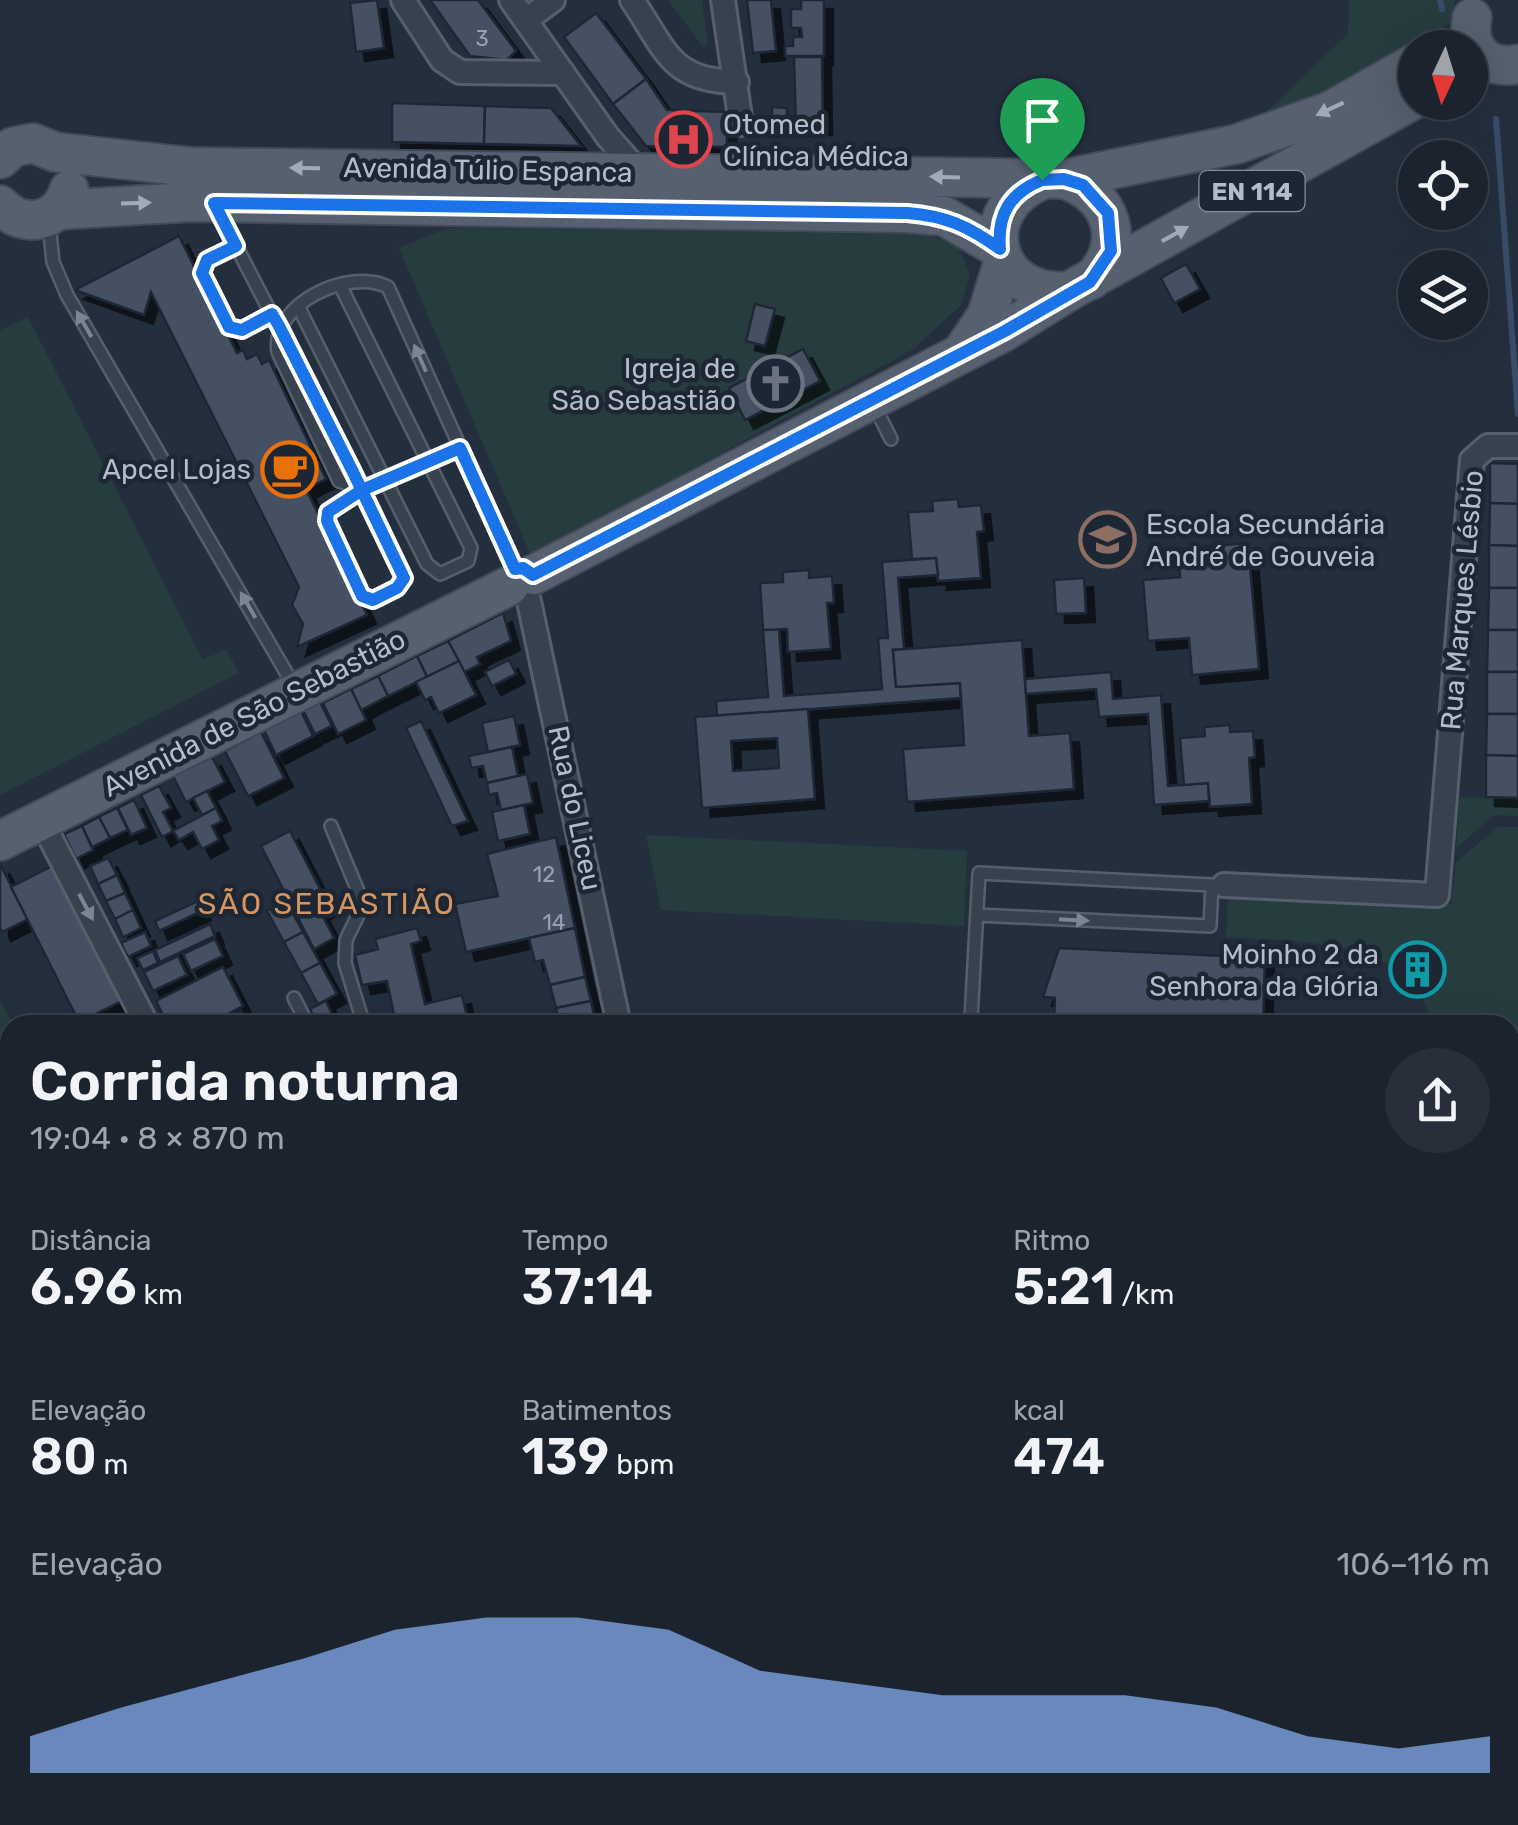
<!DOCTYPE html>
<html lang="pt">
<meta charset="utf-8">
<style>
body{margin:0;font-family:Rubik,sans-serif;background:#282f3a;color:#f1f3f6;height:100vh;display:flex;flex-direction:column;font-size:38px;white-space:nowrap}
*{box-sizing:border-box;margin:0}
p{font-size:32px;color:#a0a4aa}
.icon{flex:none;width:55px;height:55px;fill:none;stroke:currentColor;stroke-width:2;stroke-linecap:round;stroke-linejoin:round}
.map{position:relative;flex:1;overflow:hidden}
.drawer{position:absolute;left:0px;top:1015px;width:1520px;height:810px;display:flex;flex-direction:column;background:#1b232e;border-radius:30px 30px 0 0;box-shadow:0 10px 40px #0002,0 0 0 2px #39404a}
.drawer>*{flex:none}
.needle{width:65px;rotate:184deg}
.buttons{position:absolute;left:1398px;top:30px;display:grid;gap:20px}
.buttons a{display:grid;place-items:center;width:90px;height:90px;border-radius:50%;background:#1b232e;box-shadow:0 10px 40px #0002,0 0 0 2px #39404a;font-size:50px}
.pin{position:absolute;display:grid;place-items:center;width:85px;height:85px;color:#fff;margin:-102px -42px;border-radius:50% 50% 50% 0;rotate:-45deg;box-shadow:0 0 10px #0007}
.pin .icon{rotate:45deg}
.round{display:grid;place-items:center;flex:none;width:105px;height:105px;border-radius:52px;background:#282f3a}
.head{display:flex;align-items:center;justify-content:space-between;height:170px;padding:0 30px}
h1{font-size:55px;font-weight:600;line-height:75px}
.stats{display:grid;grid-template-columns:repeat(3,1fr);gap:15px;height:170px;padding:10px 30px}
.stats div{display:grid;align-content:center}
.stats b{font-size:50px;font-weight:600}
.stats small{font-size:28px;font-weight:400}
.stats p{font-size:28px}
.chart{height:280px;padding:20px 30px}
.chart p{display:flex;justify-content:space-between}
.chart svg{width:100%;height:180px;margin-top:10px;fill:#8ab4f8;opacity:.7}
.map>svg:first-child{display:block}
.green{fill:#263c3f}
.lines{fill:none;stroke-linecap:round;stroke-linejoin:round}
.stream{stroke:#394c67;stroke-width:6}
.building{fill:#455162;stroke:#1f2835;stroke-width:2.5;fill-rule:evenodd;filter:url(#shadow)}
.lane-casing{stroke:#565f6c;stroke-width:16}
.street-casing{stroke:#565f6c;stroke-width:28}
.primary-casing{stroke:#414a57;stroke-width:42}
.lane{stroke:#38414e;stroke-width:11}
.street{stroke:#38414e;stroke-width:22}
.primary{stroke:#56606e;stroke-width:38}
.oneway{fill:#a1aab7}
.oneway2{fill:#7c8592}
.route-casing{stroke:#fff;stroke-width:20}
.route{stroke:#1a73e8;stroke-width:12}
.labels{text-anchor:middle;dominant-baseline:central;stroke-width:9;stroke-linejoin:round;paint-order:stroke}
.number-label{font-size:22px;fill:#98a1af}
.shield{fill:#1d2633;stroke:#878f9c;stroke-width:2.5}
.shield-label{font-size:25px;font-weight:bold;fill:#b4bcc9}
.poi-label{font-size:28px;fill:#b4bcc9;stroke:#1d2633;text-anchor:end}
.street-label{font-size:28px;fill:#b4bcc9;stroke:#1d2633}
.neighbourhood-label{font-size:30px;letter-spacing:2.5px;fill:#d59563;stroke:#1d2633}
</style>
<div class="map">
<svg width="1518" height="1825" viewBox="0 0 1518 1825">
<defs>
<filter id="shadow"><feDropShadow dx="9" dy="9" stdDeviation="0" flood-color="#0009"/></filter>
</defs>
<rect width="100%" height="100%" fill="#242f3e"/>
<g class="green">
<path d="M668,0h34l6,44 -4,4z"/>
<path d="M1349,0h105v19l-32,28 -180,88 106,-101z"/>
<path d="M447,228l480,6 31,13 12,27 -9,31 -49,45 -381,206 -132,-308z"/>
<path d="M28,317l175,343 23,-11 13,24 -239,122v-465z"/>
<path d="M1459,797l59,1v18l-25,-1 -37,34z"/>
<path d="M1498,827h20v294l-8,-1v-95h-80c-6,-88 -142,-84 -204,-88l2,-44 223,12 5,-43z"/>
<path d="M646,835l321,16 -3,75 -303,-16z"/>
<path d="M0,999l13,26 -3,124 -10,2z"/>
<path d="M1510,1148h8v285l-8,1z"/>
<path d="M1306,1815h73l-9,10h-63z"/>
</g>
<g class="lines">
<g class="stream">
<path d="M1440,0l2,9"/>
<path d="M1496,119l22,295"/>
</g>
</g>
<g class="building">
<path d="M377,0l7,48 -28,4 -6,-49z"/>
<path d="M430,0h48l38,51 -9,9 -37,-4z"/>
<path d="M747,0h24l5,51 -23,2z"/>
<path d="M801,0h23v56h-39v-10h8v-9h9l-1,-9h-10v-19h10z"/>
<path d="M596,13l50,66 -33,25 -49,-67z"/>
<path d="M794,57h28l1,69 -27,1z"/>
<path d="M646,79l21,31 60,2v35l-81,-1 -33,-42z"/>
<path d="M392,103l93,3 -1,38 -92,-2z"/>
<path d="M485,106l66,2 30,38 -97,-2z"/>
<path d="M772,107l15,1v9h7l1,10 -34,1 -1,-11h12z"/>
<path d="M179,236l58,117 6,-3 4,9 10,-5 5,10 7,-4 57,119 -20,10 61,126 -70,32 6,-23 -11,-19 7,-18 -148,-295 -7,23 -69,-25z"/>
<path d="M1186,264l14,25 -26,14 -13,-25z"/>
<path d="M755,304l20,5 -10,37 -19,-5z"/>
<path d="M803,349l17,32 -75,39 -16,-32z"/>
<path d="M1490,463l28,1v40l-28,-1z"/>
<path d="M958,499l1,8 22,-2 3,26 -7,1 4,46 -43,3 -2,-23 -24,1 -4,-47 25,-1 -1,-10z"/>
<path d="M1490,503l28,1v42l-29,-1z"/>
<path d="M1248,543l11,126 -67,6 -3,-37 -41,3 -5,-61 37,-3 -2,-28z"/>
<path d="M1489,545l29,1v42h-29z"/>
<path d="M936,558l2,17 -40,3 6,71 -11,1 3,37 64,-4 1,15 -244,18 -1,-15 52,-4 -5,-67 16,-1 5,67 98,-7 -4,-51h10l-6,-76z"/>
<path d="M809,570v8l23,-2 2,27h-7l4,46 -43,3 -1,-23 -24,1 -3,-47 23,-1v-10z"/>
<path d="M1084,578l2,35 -30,1 -2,-34z"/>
<path d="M1489,588h29v42h-30z"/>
<path d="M503,613l8,28 -34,16 3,7 -16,8 -16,-31z"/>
<path d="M1488,630h30v42h-31z"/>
<path d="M1022,640l7,96 41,-3 4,56 -167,13 -4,-53 61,-4 -4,-62 -64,4 -3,-37z"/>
<path d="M448,641l11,20 -32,16 -10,-21z"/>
<path d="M417,656l10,21 -39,19 -10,-20z"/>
<path d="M509,660l7,14 -24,12 -7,-14z"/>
<path d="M459,661l17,34 -37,18 -8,-16 -6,3 -9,-18z"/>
<path d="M1111,672l2,27 48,-4 7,91 40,-3 1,18 -55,4 -6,-91 -49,3 -3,-28 -70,5 -1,-15z"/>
<rect x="1487" y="672" width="31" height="42"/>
<path d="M378,676l10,20 -27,14 -10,-21z"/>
<path d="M351,689l15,31 -28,14 -15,-31z"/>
<path d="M320,702l12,24 -17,8 -12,-24z"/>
<path d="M808,709l7,90 -113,9 -7,-91zM777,738l2,30 -46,3 -2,-30z"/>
<path d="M301,711l12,25 -37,19 -12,-25z"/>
<path d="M1487,714h31v42l-32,-1z"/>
<path d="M514,716l6,29 -32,7 -6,-29z"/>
<path d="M421,721l47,100 -16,5 -46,-98z"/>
<path d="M1230,725v7l23,-1 2,26 -6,1 3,46 -42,3 -2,-24 -24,2 -4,-47 25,-2 -1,-9z"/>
<path d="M261,732l23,46 -36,18 -23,-45z"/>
<path d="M512,747l6,29 -31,7 -4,-17 -12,2 -2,-12z"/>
<path d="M1486,755l32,1v42l-32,-1z"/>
<path d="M212,757l13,25 -39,20 -13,-26z"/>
<path d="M527,774l6,29 -32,7 -4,-17 -8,2 -2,-12z"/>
<path d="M159,786l12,22 -8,4 10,19 -11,6 -21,-42z"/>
<path d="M207,791l9,17 -14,7 -9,-17z"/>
<path d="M134,800l13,28 -16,7 -13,-27z"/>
<path d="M524,805l6,29 -32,7 -6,-29z"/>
<path d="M117,808l11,22 -18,8 -11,-21z"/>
<path d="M216,808l6,13 -10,5 7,14 -17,9 -9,-17 -14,8 -6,-9z"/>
<path d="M99,817l11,21 -18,9 -10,-21z"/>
<path d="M82,826l11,24 -17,9 -12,-25z"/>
<path d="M290,831l39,75 -9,5 14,27 -20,11 -53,-103z"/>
<path d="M556,837l19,91 -109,24 -11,-48 43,-8 -11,-42z"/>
<path d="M108,858l9,17 -19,9 -8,-18z"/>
<path d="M0,864l28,55 -26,13 -2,-4z"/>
<path d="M56,864l68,136 -45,22 -68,-135z"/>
<path d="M117,875l8,18 -19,8 -8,-17z"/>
<path d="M125,893l8,17 -18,9 -9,-18z"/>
<path d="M198,901l4,10 -43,20 -4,-10z"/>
<path d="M286,901l17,31 -19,10 -17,-31z"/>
<path d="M133,910l8,18 -18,9 -8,-18z"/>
<path d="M210,924l5,12 -55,26 -5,-12z"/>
<path d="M417,928l4,13 -10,3 14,60 37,-9 7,30h-73l-9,-44 -25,4 -7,-30 23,-6 -3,-10z"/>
<path d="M575,928l10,49 -35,8 -7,-25 -8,2 -6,-24z"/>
<path d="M145,932l6,14 -23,11 -7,-14z"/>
<path d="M303,932l17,31 -19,10 -17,-31z"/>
<path d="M215,939l8,17 -32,15 -8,-17z"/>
<path d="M1059,948l206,10 -2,67 -209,-3 1,-24 -12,-1z"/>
<path d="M153,951l5,12 -15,7 -6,-12z"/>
<path d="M178,956l9,19 -34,16 -9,-19z"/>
<circle cx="1417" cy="970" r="10"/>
<path d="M320,963l17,31 -19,10 -17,-31z"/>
<path d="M223,967l20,39 -36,19h-39l-12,-24z"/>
<path d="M585,977l6,24 -35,7 -6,-23z"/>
<path d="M326,1001l7,15 -16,8 -7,-15z"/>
<path d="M591,1001l5,24h-36l-4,-17z"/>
<path d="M241,1011l6,12 -34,2z"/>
<path d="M289,1015l6,10h-24z"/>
<path d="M900,1018l1,7h-48z"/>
<path d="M0,1465l10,22v29l-10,5z"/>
<path d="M0,1614l8,16 -7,3 9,17v41l-10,5z"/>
<path d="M151,1815h6l8,10h-26z"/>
<path d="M225,1815h22l-14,10z"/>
<path d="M280,1815h17l8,10h-38z"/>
<path d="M339,1815h33l1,1 -12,9h-15z"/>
<path d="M422,1815l11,8 8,-6 6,8h-38z"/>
<path d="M441,1815h44l-14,10h-22z"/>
<path d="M672,1815h10l8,10h-30z"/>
<path d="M927,1815h39l4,10h-39z"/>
<path d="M1050,1815h17l4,10h-43z"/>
<path d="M1144,1815h44l4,10h-44z"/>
</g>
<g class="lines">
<defs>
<g id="lane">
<path d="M218,211l134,259 51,108 -6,10 -24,12 -11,-4 -35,-75 1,-9 34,-23 98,-42"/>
<path d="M49,224l4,38 14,33 227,391"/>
<path d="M236,246l-29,14 -5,13 27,54 13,3 30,-15"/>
<path d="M298,306l129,258 13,10 28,-13 3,-13 -131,-263"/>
<path d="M873,403l18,36"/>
<path d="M362,489l-23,-8 -61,-129c-8,-48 71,-85 110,-65l127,282"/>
<path d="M331,826l27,65 3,18 -15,31 -1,23 19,62"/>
<path d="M294,998l14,27"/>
<path d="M971,1025v-6l8,-146 233,12 -2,41 -233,-11"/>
</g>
<g id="street">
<path d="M403,0l39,60 18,12 103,1"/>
<path d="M511,0l97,137 31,35"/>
<path d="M632,0c34,50 38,81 105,82"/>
<path d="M723,0l18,124"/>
<path d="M526,20l27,-20"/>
<path d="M527,592l92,433"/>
<path d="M41,820l106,205"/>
<path d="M1224,885l213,10 35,-435 16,-14h30"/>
<path d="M1510,1131l8,1"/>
<path d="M0,1163l10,-2"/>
<path d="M0,1731l10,-4"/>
<path d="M116,1815l8,10"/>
<path d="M316,1815l9,10"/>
<path d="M1100,1815l4,10"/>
<path d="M1224,1815l5,10"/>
<path d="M378,1825l14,-10"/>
<path d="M524,1825l11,-10"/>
<path d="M645,1825l14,-10"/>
<path d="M850,1825l31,-10"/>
<path d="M1015,1825l23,-10"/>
</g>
<g id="primary">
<path d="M1472,18c-6,31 15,53 46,46"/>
<path d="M0,159l13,-12 20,-4 22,9 136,15 873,12 173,-35 93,-33 85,-48"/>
<path d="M1064,179c48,16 64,64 27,101"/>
<path d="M1042,180c-71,30 -50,118 27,111l346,-192"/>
<path d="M0,205c23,25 59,18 69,-15"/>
<path d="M58,210l132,-8 717,11 37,3 56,33"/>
<path d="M963,351l24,-36 17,-55"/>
<path d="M533,575l472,-244 64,-40"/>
<path d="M0,841l509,-255"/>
</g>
</defs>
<use href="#lane" class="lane-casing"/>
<use href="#street" class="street-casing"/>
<use href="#primary" class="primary-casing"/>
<use href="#lane" class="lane"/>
<use href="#street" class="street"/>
<use href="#primary" class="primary"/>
</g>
<defs><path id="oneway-solid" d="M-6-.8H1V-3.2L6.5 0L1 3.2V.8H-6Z" transform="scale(2.5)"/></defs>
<g class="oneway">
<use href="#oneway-solid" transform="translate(1330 109) rotate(155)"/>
<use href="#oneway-solid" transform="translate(305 168) rotate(-179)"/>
<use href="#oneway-solid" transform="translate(945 177) rotate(-178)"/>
<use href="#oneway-solid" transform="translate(136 203) rotate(-2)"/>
<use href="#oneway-solid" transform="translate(1175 234) rotate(-29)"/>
</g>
<g class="oneway2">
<use href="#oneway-solid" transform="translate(84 324) rotate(-120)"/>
<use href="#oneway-solid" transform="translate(420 358) rotate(-114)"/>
<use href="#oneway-solid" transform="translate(248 605) rotate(-120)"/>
<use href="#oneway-solid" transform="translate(86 907) rotate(62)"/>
<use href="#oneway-solid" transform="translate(1074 920) rotate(3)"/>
</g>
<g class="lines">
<defs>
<path id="route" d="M1042,180c-32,13 -45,34 -42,69 -32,-23 -54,-33 -93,-36l-693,-10 22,43 -29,14 -5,13 27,54 13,3 30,-16 7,12 73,144 52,108 -7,10 -24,12 -11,-4 -35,-75 1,-9 34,-22 98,-42 55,121 8,-1 10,7 472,-244 85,-49 21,-31 -3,-38 -25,-28 -19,-6 -22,1"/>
</defs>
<use href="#route" class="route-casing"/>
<use href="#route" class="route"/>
</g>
<defs>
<symbol id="hospital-ring" viewBox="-11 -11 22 22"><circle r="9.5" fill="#1d2633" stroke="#e0444e" stroke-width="1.5"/><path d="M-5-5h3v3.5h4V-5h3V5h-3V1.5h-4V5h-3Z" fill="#e0444e"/></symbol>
<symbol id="church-ring" viewBox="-11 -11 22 22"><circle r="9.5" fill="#1d2633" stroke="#6b7280" stroke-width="1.5"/><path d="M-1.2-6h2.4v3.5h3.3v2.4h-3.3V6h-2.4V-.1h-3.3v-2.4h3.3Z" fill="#6b7280"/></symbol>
<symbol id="cafe-ring" viewBox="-11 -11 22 22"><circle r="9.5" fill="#1d2633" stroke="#e8710a" stroke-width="1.5"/><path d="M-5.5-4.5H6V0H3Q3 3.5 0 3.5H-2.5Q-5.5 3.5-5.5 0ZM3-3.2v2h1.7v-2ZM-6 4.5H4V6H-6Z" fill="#e8710a"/></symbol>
<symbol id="school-ring" viewBox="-11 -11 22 22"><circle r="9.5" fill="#1d2633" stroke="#8d6e63" stroke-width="1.5"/><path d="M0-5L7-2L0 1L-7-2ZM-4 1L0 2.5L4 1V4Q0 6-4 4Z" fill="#8d6e63"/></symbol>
<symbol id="building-ring" viewBox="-11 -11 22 22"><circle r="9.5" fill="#1d2633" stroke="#0f9aa8" stroke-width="1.5"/><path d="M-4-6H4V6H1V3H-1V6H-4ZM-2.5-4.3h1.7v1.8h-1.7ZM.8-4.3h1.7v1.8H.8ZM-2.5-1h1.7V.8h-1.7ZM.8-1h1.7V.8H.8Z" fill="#0f9aa8"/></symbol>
</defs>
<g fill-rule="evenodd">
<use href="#hospital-ring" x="652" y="108" width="63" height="63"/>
<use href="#church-ring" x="744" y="352" width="63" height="63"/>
<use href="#cafe-ring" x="258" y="438" width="63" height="63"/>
<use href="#school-ring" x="1076" y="508" width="63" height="63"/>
<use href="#building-ring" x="1386" y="938" width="63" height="63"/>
</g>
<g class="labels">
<g class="number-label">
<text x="482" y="38">3</text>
<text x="544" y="874">12</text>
<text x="554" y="922">14</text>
</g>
<rect class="shield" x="1199.5" y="171" width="105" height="40" rx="8"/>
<g class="shield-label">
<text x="1252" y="191">EN 114</text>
</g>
<g class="poi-label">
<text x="723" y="124" text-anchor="start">Otomed<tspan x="723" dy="32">Clínica Médica</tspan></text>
<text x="736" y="368">Igreja de<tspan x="736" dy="32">São Sebastião</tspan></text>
<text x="251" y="469">Apcel Lojas</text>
<text x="1146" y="524" text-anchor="start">Escola Secundária<tspan x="1146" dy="32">André de Gouveia</tspan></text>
<text x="1379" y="954">Moinho 2 da<tspan x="1379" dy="32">Senhora da Glória</tspan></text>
</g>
<g class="street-label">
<text transform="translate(488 170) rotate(1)">Avenida Túlio Espanca</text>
<text transform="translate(1462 600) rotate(-85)">Rua Marques Lésbio</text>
<text transform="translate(254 713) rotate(-27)">Avenida de São Sebastião</text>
<text transform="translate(575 808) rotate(78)">Rua do Liceu</text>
</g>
<g class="neighbourhood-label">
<text x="327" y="904">SÃO SEBASTIÃO</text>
</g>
</g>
</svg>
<div class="buttons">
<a><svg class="needle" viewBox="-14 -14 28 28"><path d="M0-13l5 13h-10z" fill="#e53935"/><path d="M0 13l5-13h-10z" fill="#a0a4aa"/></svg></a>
<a><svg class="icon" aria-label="locate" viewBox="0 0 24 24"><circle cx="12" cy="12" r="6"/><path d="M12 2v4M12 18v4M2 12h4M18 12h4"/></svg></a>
<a><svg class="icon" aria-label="layers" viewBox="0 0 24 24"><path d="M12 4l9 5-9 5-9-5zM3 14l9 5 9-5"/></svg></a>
</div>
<div class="pin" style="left:1042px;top:180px;background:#1e9e55"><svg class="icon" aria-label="arrive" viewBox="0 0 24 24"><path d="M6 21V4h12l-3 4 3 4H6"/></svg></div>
<section class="drawer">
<div class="head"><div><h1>Corrida noturna</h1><p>19:04 · 8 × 870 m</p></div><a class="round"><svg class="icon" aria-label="share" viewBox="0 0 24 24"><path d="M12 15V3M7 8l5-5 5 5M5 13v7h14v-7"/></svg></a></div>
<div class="stats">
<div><p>Distância</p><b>6.96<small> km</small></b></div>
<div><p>Tempo</p><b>37:14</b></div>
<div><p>Ritmo</p><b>5:21<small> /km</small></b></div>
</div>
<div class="stats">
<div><p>Elevação</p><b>80<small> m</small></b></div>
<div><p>Batimentos</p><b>139<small> bpm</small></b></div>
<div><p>kcal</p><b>474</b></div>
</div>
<div class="chart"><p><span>Elevação</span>106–116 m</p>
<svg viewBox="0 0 160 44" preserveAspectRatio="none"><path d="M0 44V35L10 28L20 22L30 16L40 9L50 6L60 6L70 9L80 19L90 22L100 25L110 25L120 25L130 28L140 35L150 38L160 35V44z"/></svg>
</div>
</section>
</div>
